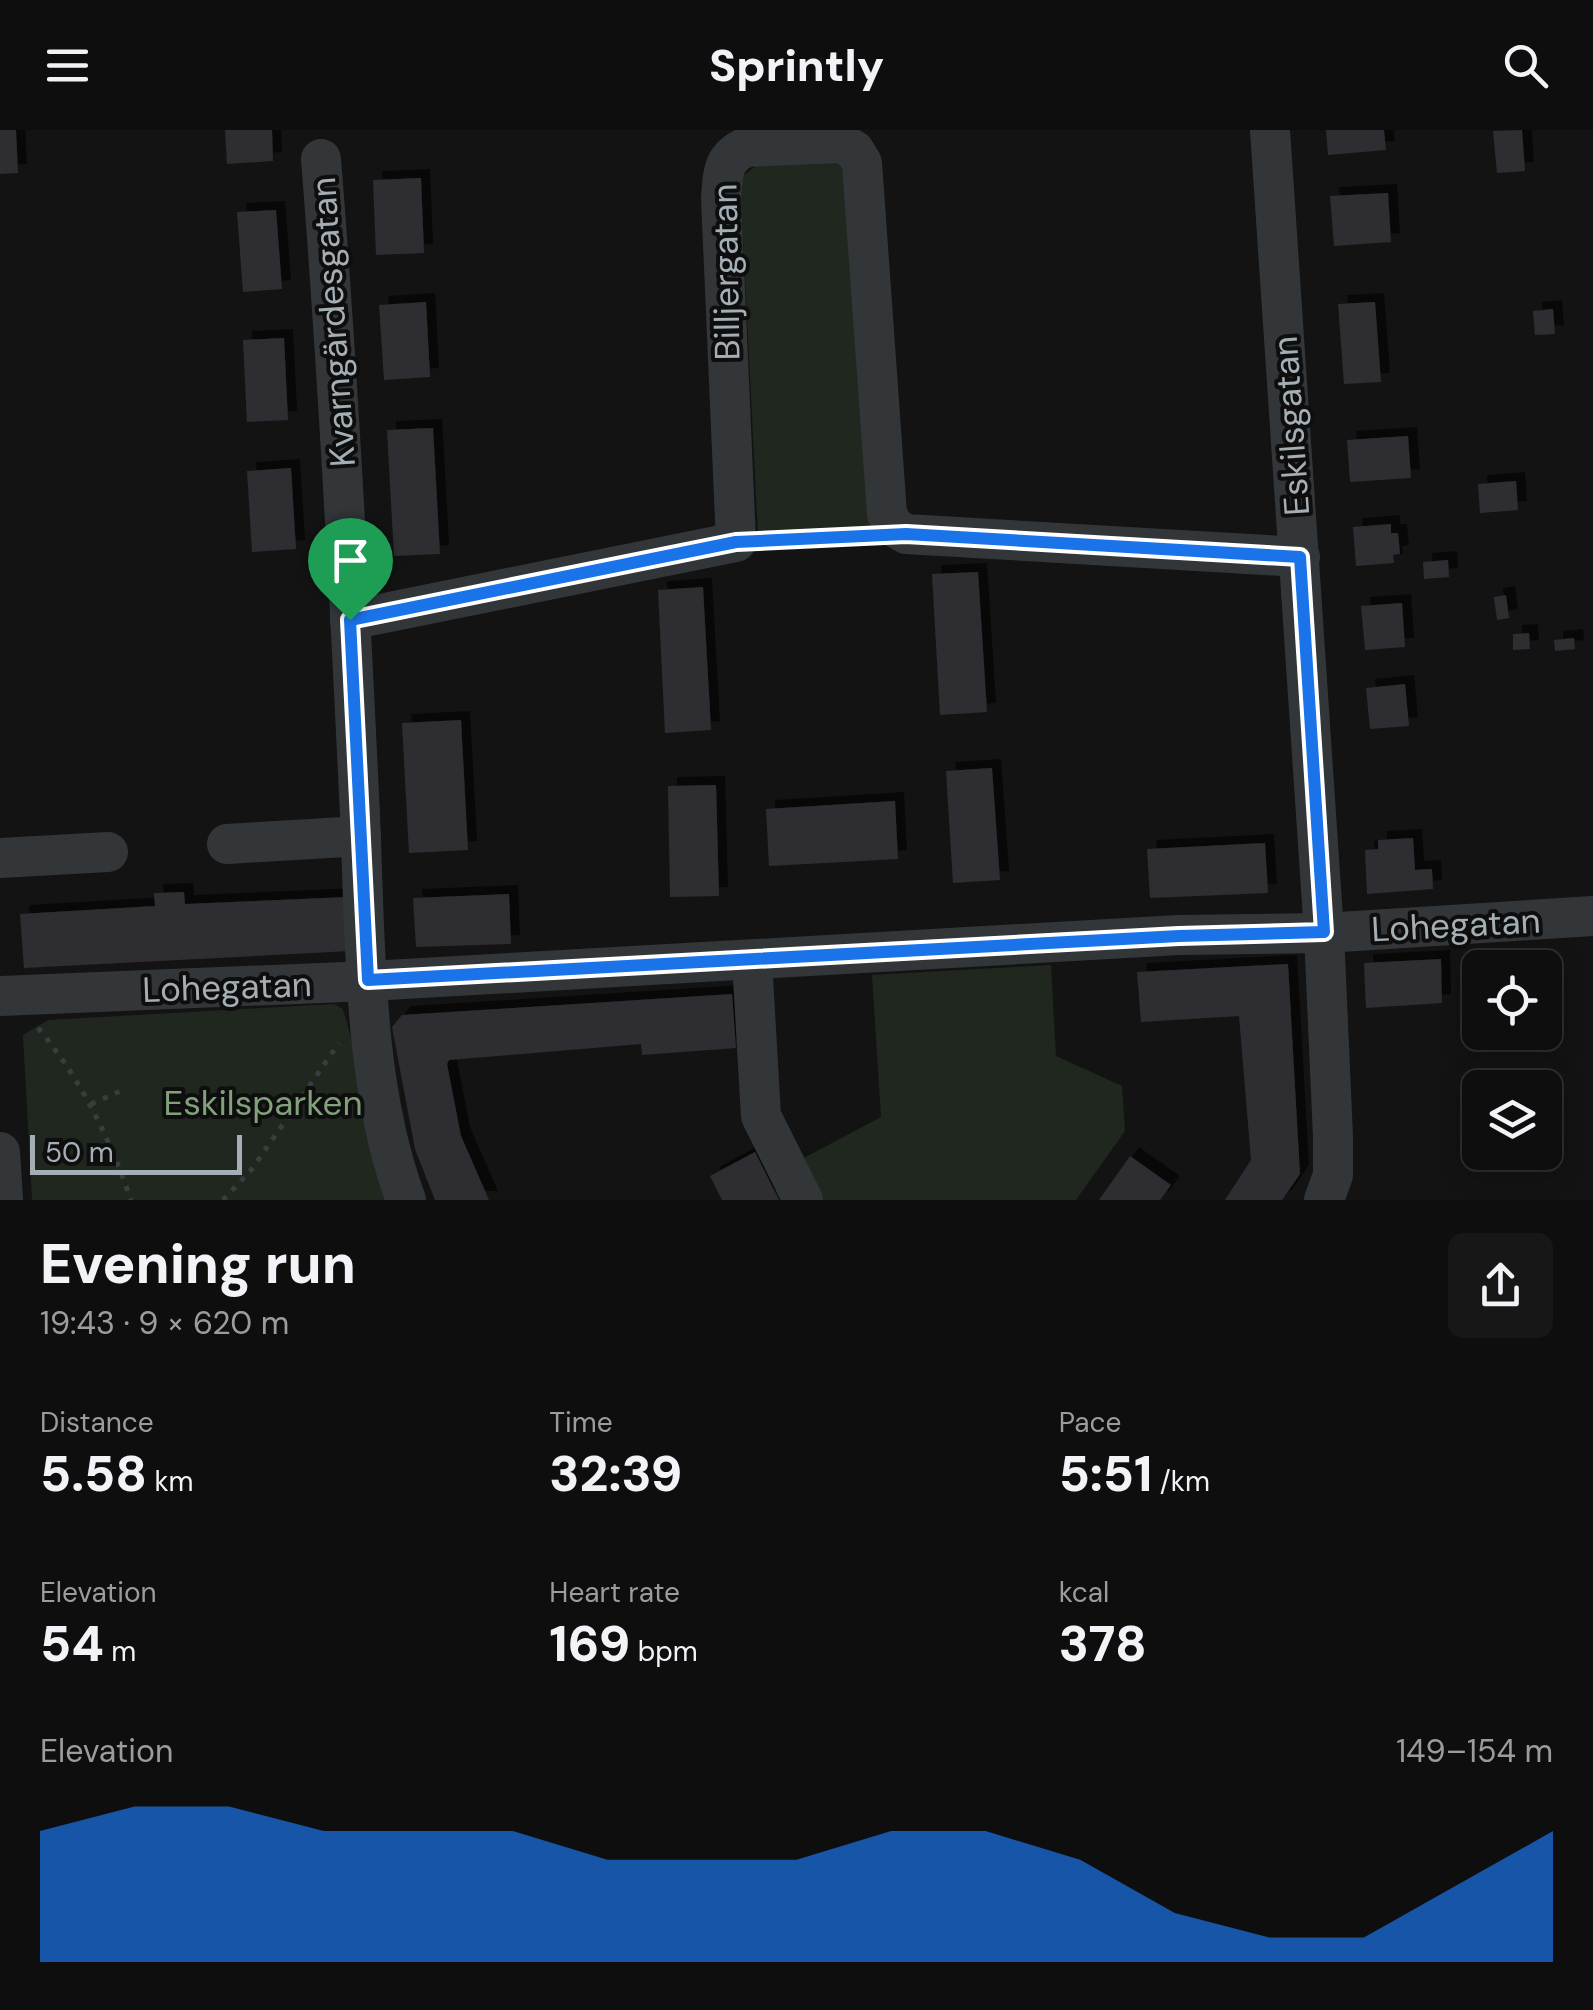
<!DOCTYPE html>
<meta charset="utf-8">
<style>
body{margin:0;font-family:"DM Sans",sans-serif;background:#171718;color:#f1f3f6;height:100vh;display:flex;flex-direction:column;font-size:38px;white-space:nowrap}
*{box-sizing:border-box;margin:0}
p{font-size:32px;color:#9b9c9e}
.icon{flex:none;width:55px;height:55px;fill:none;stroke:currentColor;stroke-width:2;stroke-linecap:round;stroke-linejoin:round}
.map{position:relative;height:1070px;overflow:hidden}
.details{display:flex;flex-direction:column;background:#0e0e0f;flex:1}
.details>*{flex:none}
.buttons{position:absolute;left:1462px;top:820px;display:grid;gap:20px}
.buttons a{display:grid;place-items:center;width:100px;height:100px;border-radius:15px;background:#0e0e0f;box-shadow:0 5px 25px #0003,0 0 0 2px #2e2e2f;font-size:50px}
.scale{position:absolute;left:30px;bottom:25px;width:212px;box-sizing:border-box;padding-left:10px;border:5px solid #a4aeb5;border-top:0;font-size:28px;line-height:35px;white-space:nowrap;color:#a4aeb5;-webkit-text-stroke:8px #0e0e0f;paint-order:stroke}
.pin{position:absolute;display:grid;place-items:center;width:85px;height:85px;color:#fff;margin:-102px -42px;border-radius:50% 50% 50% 0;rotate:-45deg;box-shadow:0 0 10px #0007}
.pin .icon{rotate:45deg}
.round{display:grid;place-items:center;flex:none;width:105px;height:105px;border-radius:15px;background:#171718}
.summary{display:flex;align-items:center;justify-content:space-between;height:170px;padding:0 40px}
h1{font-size:55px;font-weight:800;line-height:75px}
.metrics{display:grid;grid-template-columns:repeat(3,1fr);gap:15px;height:170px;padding:10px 40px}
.metrics div{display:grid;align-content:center}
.metrics b{font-size:50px;font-weight:800}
.metrics small{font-size:28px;font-weight:400}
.metrics p{font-size:28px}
.chart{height:280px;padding:20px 40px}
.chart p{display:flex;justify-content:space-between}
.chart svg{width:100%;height:180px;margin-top:10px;fill:#1a73e8;opacity:.7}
header{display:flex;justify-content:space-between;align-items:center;height:130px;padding:0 40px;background:#0e0e0f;font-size:45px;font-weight:800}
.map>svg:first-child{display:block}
.green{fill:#20271f}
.building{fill:#2e2e30;filter:url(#shadow)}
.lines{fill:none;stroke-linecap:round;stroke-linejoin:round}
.path{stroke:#393d40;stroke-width:5;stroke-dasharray:5 8;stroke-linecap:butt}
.minor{stroke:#333639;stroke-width:40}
.route-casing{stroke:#fff;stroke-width:20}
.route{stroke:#1a73e8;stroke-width:12}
.labels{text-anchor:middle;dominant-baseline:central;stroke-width:8;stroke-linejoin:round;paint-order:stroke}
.street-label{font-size:35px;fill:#a4aeb5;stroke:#0e0e0f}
.park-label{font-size:35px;fill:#82a17a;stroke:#0e0e0f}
</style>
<header><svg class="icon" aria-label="menu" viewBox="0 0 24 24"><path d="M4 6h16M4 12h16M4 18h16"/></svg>Sprintly<svg class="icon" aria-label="search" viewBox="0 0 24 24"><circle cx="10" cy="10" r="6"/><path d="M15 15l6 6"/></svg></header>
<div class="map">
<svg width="1593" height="1070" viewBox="0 0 1593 1070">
<defs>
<filter id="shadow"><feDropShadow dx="9" dy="-9" stdDeviation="0" flood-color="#0009"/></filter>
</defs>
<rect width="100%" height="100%" fill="#131314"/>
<g class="green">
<path d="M829,30l10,4 10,16 24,349 -115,6 -18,-357 16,-12z"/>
<path d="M1051,835l5,91 66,30 3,45 -49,69h-259l-19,-39 83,-44 -9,-142z"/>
<path d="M334,874l9,5 13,46 31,145h-355l-9,-165 25,-15z"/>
</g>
<g class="building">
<path d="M0,0h16l2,43 -18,1z"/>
<path d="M225,0h47l1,31 -46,3z"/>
<path d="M1326,0h58l2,20 -58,5z"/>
<path d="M1522,0l3,41 -28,2 -4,-42z"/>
<path d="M421,48l3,75 -48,2 -3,-75z"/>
<path d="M1388,63l3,49 -57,4 -4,-50z"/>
<path d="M276,80l6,79 -39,3 -6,-80z"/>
<path d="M426,172l4,75 -46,3 -5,-75z"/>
<path d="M1375,172l6,80 -37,2 -6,-80z"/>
<path d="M1553,179l2,25 -20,1 -2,-24z"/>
<path d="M284,208l4,82 -41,2 -4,-82z"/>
<path d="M433,298l7,126 -46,2 -7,-126z"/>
<path d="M1408,306l3,42 -61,4 -3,-42z"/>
<path d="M291,338l5,81 -44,3 -5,-81z"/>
<path d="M1516,351l2,29 -38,3 -2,-29z"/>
<path d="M1391,394v9h7l2,21 -7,1 1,8 -38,3 -3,-39z"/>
<path d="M1448,430l1,17 -25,2 -1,-17z"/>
<path d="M978,442l9,140 -47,3 -8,-141z"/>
<path d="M703,457l8,143 -46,3 -7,-143z"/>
<path d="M1506,465l3,23 -12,2 -3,-23z"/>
<path d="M1402,473l3,44 -40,3 -4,-44z"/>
<path d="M1529,503l1,16 -17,1v-16z"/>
<path d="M1574,508l1,11 -20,2 -1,-11z"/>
<path d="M1405,554l4,42 -39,3 -4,-41z"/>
<path d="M461,590l7,130 -59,3 -7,-130z"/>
<path d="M992,638l8,112 -47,3 -7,-112z"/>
<path d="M716,655l3,111 -49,1 -2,-111z"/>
<path d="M895,671l3,58 -129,7 -3,-57z"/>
<path d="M1413,708l2,32 17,-1 1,20 -66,5 -2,-44 13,-1v-9z"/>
<path d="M1265,713l3,50 -118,5 -3,-49z"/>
<path d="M184,762l1,12 162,-7 3,54 -326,17 -4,-54 135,-8 -1,-13z"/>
<path d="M509,764l2,50 -95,3 -3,-49z"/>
<path d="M1441,829l1,44 -76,5 -2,-45z"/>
<path d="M1288,834l12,210 -18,26h-57l26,-40 -12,-144 -98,6 -4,-50z"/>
<path d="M732,864l4,54 -94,7 -1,-11 -192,16 -2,4 14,72 28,64h-54l-20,-51 -23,-122 10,-12z"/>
<path d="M755,1022l24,48h-57l-12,-24z"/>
<path d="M1130,1026l41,29 -11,15h-61z"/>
</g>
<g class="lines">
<g class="path">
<path d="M769,411l94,-4"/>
<path d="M38,898c43,51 71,109 93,172"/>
<path d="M91,974l32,-14"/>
<path d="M223,1070l29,-31 87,-126"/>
</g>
<g class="minor">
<path d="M1270,0l54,803 9,204v38l-9,25"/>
<path d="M321,29c17,212 28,424 38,636 7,130 1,282 47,405"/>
<path d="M350,490l386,-78 -15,-344c2,-25 1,-40 25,-51l95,-4 13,7 8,13 25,351 7,13 12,7 394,23"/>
<path d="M227,714l134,-8"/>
<path d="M0,728l108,-6"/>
<path d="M752,830l9,156 42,84"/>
<path d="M0,866l369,-15 810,-46 145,-2 269,-17"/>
<path d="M0,1022l3,48"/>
</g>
</g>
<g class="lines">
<defs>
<path id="route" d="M906,404l394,23 24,375 -145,4 -811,44 -18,-360 386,-78z"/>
</defs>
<use href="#route" class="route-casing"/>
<use href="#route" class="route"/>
</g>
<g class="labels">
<g class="street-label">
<text transform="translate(726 142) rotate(-91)">Billjergatan</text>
<text transform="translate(333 192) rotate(-94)">Kvarngärdesgatan</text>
<text transform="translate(1291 296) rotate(-94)">Eskilsgatan</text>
<text transform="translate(1456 795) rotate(-3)">Lohegatan</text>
<text transform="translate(227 857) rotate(-2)">Lohegatan</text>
</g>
<g class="park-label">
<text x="263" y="973">Eskilsparken</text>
</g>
</g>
</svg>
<div class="buttons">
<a><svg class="icon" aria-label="locate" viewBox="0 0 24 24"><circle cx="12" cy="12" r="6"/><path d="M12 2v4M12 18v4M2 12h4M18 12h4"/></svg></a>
<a><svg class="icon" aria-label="layers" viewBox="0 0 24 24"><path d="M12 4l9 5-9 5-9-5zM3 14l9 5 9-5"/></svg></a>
</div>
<div class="scale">50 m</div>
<div class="pin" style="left:350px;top:490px;background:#1e9e55"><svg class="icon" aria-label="arrive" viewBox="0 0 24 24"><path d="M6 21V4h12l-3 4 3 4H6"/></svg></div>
</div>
<section class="details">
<div class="summary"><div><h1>Evening run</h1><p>19:43 · 9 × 620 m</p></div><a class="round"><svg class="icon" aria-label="share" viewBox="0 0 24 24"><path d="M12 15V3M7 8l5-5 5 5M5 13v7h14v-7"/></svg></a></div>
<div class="metrics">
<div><p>Distance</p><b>5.58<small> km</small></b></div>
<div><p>Time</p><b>32:39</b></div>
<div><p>Pace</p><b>5:51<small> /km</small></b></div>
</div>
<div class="metrics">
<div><p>Elevation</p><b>54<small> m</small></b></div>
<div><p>Heart rate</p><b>169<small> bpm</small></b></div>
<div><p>kcal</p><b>378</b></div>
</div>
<div class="chart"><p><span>Elevation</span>149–154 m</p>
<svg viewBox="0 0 160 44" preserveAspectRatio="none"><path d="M0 44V12L10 6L20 6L30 12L40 12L50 12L60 19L70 19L80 19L90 12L100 12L110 19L120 32L130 38L140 38L150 25L160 12V44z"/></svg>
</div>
</section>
